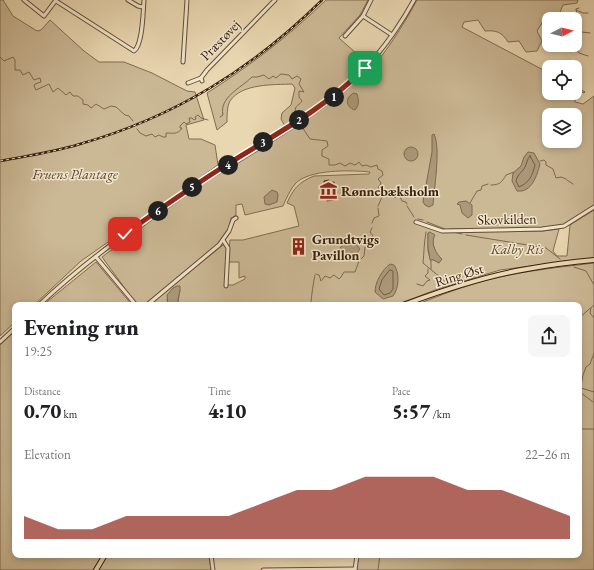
<!DOCTYPE html>
<meta charset="utf-8">
<style>
body{margin:0;font-family:"EB Garamond",serif;background:#f6f6f6;color:#202124;height:100vh;display:flex;flex-direction:column;font-size:15px;white-space:nowrap}
*{box-sizing:border-box;margin:0}
p{font-size:13px;color:#757577}
.icon{flex:none;width:22px;height:22px;fill:none;stroke:currentColor;stroke-width:2;stroke-linecap:round;stroke-linejoin:round}
.map{position:relative;flex:1;overflow:hidden}
.side{position:absolute;left:12px;top:302px;width:570px;height:256px;display:flex;flex-direction:column;background:#fff;border-radius:8px;box-shadow:0 2px 6px #0003}
.side>*{flex:none}
.needle{width:26px;rotate:83deg}
.tools{position:absolute;left:542px;top:12px;display:grid;gap:8px}
.tools a{display:grid;place-items:center;width:40px;height:40px;border-radius:8px;background:#fff;box-shadow:0 2px 6px #0003;font-size:20px}
.pin{position:absolute;display:grid;place-items:center;width:34px;height:34px;color:#fff;margin:-17px;border-radius:8px;box-shadow:0 2px 6px #0006}
.km{position:absolute;width:20px;height:20px;margin:-10px;border-radius:50%;background:#222;color:#fff;font-size:11px;line-height:20px;text-align:center}
.round{display:grid;place-items:center;flex:none;width:42px;height:42px;border-radius:8px;background:#f6f6f6}
.overview{display:flex;align-items:center;justify-content:space-between;height:68px;padding:0 12px}
h1{font-size:22px;font-weight:800;line-height:30px}
.metrics{display:grid;grid-template-columns:repeat(3,1fr);gap:6px;height:68px;padding:4px 12px}
.metrics div{display:grid;align-content:center}
.metrics b{font-size:20px;font-weight:800}
.metrics small{font-size:11px;font-weight:400}
.metrics p{font-size:11px}
.chart{height:112px;padding:8px 12px}
.chart p{display:flex;justify-content:space-between}
.chart svg{width:100%;height:72px;margin-top:4px;fill:#8f2418;opacity:.7}
.map>svg:first-child{display:block}
.green{fill:#cbb895;stroke:#816c51;fill-rule:evenodd}
.water{fill:#ac9979;stroke:#7d694e}
.lines{fill:none;stroke-linecap:round;stroke-linejoin:round}
.shore{stroke:#725c43;stroke-width:1}
.stream{stroke:#7d694e;stroke-width:1}
.building{fill:#947f62;stroke:#37200d}
.minor-casing{stroke:#644e36;stroke-width:5}
.major-casing{stroke:#37200d;stroke-width:6}
.minor{stroke:#f1e5cc;stroke-width:3}
.major{stroke:#e9d7b1;stroke-width:4}
.rail-casing{stroke:#37200d;stroke-width:2.5}
.rail{stroke:#f1e5cc;stroke-width:1;stroke-dasharray:3;stroke-linecap:butt}
.route-casing{stroke:#fff;stroke-width:8}
.route{stroke:#8f2418;stroke-width:5}
.labels{text-anchor:middle;dominant-baseline:central;stroke-width:3;stroke-linejoin:round;paint-order:stroke}
.street-label{font-size:14px;fill:#37200d;stroke:#f1e5cc}
.park-label{font-size:14px;font-style:italic;fill:#5c462f;stroke:#f1e5cc}
.poi-label{font-size:14px;font-weight:bold;fill:#37200d;stroke:#f1e5cc;text-anchor:start}
</style>
<div class="map">
<svg width="594" height="570" viewBox="0 0 594 570">
<rect width="100%" height="100%" fill="#e9d7b1"/>
<filter id="stains"><feTurbulence type="fractalNoise" baseFrequency=".005" numOctaves="4"/><feColorMatrix values="0 0 0 0 .2 0 0 0 0 .09 0 0 0 0 .02 0 0 0 .5 -.17"/></filter>
<radialGradient id="worn" r=".72"><stop offset=".6" stop-color="#630" stop-opacity="0"/><stop offset="1" stop-color="#630" stop-opacity=".3"/></radialGradient>
<g class="green">
<path d="M0,0h3l10,16 24,15 4,-1 9,-10 34,31 15,11h25l28,11 35,18 8,1 9,28 -18,5 3,14h12l14,6 3,20 -137,96 -47,44h-19v17l-15,14z"/>
<path d="M326,0h42l-8,15 -21,23 27,24 -42,40 -39,24 -4,-7 1,-6 9,-8 4,-17 -3,-4c-18,1 -50,-1 -62,17 -3,5 -3,15 -3,21l-10,8 -10,-37c43,-27 82,-57 119,-93z"/>
<path d="M417,0h161l-1,3 -14,2 -5,12 -13,1 -8,13 5,10 -5,10 -11,1 -7,-11 -11,1c-6,-10 -12,-12 -23,-11l-7,-11 -14,2 -2,5 87,46v20h26v-7l10,6 -1,1 -6,-3 -3,5v7l8,2 11,-8v109l-31,20 -21,3 -91,1 -12,2h104l16,-2 -6,22 4,5h10l3,-31 24,-15v48l-94,12 -65,20 -39,15h-217l-1,-3 2,-12 -13,9 1,6h-19l74,-60h3l1,3 -2,37h8l12,-6v-3l-6,2v-16h-11l2,-22h13l56,-14 -5,-20 -7,-3c6,-14 12,-21 27,-27l55,-2 1,-2c-19,-2 -62,-3 -75,12 -5,6 -9,15 -12,22l-38,9 -3,-11 -6,1v10l-5,3 -3,13 -10,13 -74,61h-7l-35,-48c25,-19 50,-37 75,-55 17,-12 33,-24 52,-33 52,-33 108,-64 150,-110 12,-14 29,-42 38,-59zM549,115h26v26h-26zM428,233l5,4c-1,7 2,17 8,21l-2,5 -9,-5 -2,-7z"/>
<path d="M96,262l36,43h-89l5,-4z"/>
<path d="M594,263v307h-238l3,-15h220v-250h-164c19,-7 38,-15 58,-21 39,-12 80,-16 121,-21z"/>
<path d="M15,331v224h87l-9,15h-93v-225z"/>
<path d="M107,555h102l2,15h-113z"/>
</g>
<g class="water">
<path d="M354,93l3,1c2,6 2,12 -2,16 -10,-3 -10,-13 -1,-17z"/>
<path d="M434,134c7,14 0,55 -1,71l-4,2 -4,-2 -2,-3 9,-50v-17z"/>
<circle cx="411" cy="154" r="7"/>
<path d="M528,152l6,1 6,11c-3,11 -8,29 -23,27l-5,-10 1,-8 8,-7 3,-9z"/>
<path d="M272,190l5,2 1,3 -1,7 -8,3 -4,-1 -1,-7z"/>
<path d="M466,201l6,4v10l-4,3 -6,-5 -2,-8 -3,-1 2,-2z"/>
<path d="M430,232l5,3c-5,8 1,19 7,24l-3,4 -5,-3h-4l-2,-13v-14z"/>
<path d="M345,243c7,-1 11,0 15,6l-5,6 -9,4 -7,-2 -1,-7z"/>
<path d="M390,264l4,1c6,8 5,23 -1,31l-10,3 -8,-7c0,-10 7,-22 15,-28z"/>
<path d="M177,286h3c1,7 -4,13 -1,19h-11l-1,-10 6,-7z"/>
</g>
<g class="lines">
<g class="shore">
<path d="M530,156l5,9c-3,11 -5,17 -16,22l-3,-6c3,-9 5,-7 9,-14 2,-4 2,-8 5,-11z"/>
<path d="M390,270l3,1v18l-3,4 -6,2 -5,-6 3,-9z"/>
</g>
<g class="stream">
<path d="M576,10l7,3h5"/>
<path d="M566,19l-1,-6 7,4v-4l5,1 -1,-5 3,-1"/>
<path d="M575,29l7,3 8,1"/>
<path d="M573,45l6,8 9,3"/>
<path d="M0,57l4,4 9,-4 2,3v10h5l3,5 6,-3 5,8 6,-2 1,4 -6,2 -1,2 2,4 13,-6 4,8 5,-4 8,7 4,-3 3,4h5l5,4v4l5,1 3,3 5,-4 8,5 7,-3 5,1 9,8 4,1 4,5"/>
<path d="M220,117l3,-2c-4,-18 18,-27 29,-38h5l7,-2 5,4 4,-3 3,2 5,-4 8,1 3,4 5,-3 4,3 -2,5 5,8 -5,-1v6l3,4c-4,6 -9,4 -6,15"/>
<path d="M302,127l8,12 17,2 1,5 -6,4v6l7,3v6h6l5,-2 5,3 5,-3 5,2 4,-3 3,4 4,-1 5,2 6,-2 1,4 4,2 1,4 -5,4 3,4 -3,5 4,9 -4,9"/>
<path d="M137,129l3,4 6,3 6,-2 3,3 4,-2 4,2h3v-4c6,0 12,2 16,-5h-2v-2l4,-4 2,2 4,-2 -1,-4h3l2,2 2,-1 -1,-2 3,-2 3,3 7,2"/>
<path d="M540,161l4,-1 2,2v3l7,4 3,9 5,-1 5,2"/>
<path d="M567,180l6,4"/>
<path d="M491,185c9,0 11,-3 15,-10l8,-3"/>
<path d="M382,194l3,1 4,-3h3l3,6 4,-4 3,7 4,1 1,2"/>
<path d="M470,203l7,-12 4,-1 1,-4 6,-2"/>
<path d="M407,206l7,11"/>
<path d="M418,219l5,1"/>
<path d="M427,222l18,7"/>
<path d="M372,223l2,-5 5,-2 -1,-8"/>
<path d="M426,232c-2,11 -2,21 -3,31l23,19"/>
<path d="M453,232l9,2"/>
<path d="M466,235l80,13 14,11"/>
<path d="M574,267l12,4 8,14"/>
<path d="M431,269v-9"/>
<path d="M316,274l3,1 2,6 4,-5 5,2 4,-3 5,4 2,-2 3,-5h11l4,-11 5,-5 1,-9 5,1 2,-2 -1,-6 2,-4 -3,-4 2,-4"/>
<path d="M417,284l6,2 4,-5 3,-1 -5,-4 3,-3v-4"/>
<path d="M308,305l3,-2c0,-4 3,-25 4,-28"/>
<path d="M591,308l-1,5 4,5"/>
<path d="M579,318l15,-13"/>
<path d="M581,388l13,4"/>
<path d="M581,393l12,9"/>
<path d="M579,398l4,-23 3,-8 4,-3 4,-11"/>
<path d="M579,425l3,4h12"/>
<path d="M378,570l2,-15"/>
</g>
</g>
<path class="building" d="M329,180v3l5,-1 1,4 -6,1 2,9 6,-1 1,4 -11,2 -3,-20z"/>
<g class="lines">
<defs>
<g id="minor">
<path d="M24,0l20,16 12,-16"/>
<path d="M128,0l10,6 5,1"/>
<path d="M371,0l-8,16 29,19"/>
<path d="M56,1l78,50c9,-6 9,-40 10,-51"/>
<path d="M345,36l18,-20"/>
<path d="M183,62l4,-62"/>
<path d="M202,81l-1,-3 6,-8 68,-70"/>
<path d="M188,83l13,-5"/>
<path d="M416,222l26,9 100,-2 22,-3 30,-19"/>
<path d="M223,240l5,8 -2,38"/>
<path d="M96,257l40,48"/>
<path d="M39,305c55,-52 119,-95 182,-136 34,-23 71,-42 105,-66 37,-27 66,-63 88,-103"/>
<path d="M147,305l72,-60 10,-14 4,-11 3,-2"/>
<path d="M0,342l15,-14"/>
<path d="M211,555l2,15"/>
<path d="M263,570l92,-1"/>
<path d="M355,570l2,-15"/>
</g>
<g id="major">
<path d="M403,305c40,-15 81,-29 124,-36 22,-4 45,-7 67,-9"/>
<path d="M96,570l9,-15"/>
</g>
</defs>
<use href="#minor" class="minor-casing"/>
<use href="#major" class="major-casing"/>
<use href="#minor" class="minor"/>
<use href="#major" class="major"/>
<defs>
<path id="rail" d="M0,161c27,-5 54,-9 80,-17 95,-27 172,-75 242,-144"/>
</defs>
<use href="#rail" class="rail-casing"/>
<use href="#rail" class="rail"/>
</g>
<g class="lines">
<defs>
<path id="route" d="M125,234c32,-23 65,-46 98,-67 49,-31 100,-57 142,-99"/>
</defs>
<use href="#route" class="route-casing"/>
<use href="#route" class="route"/>
</g>
<defs>
<symbol id="museum-bare" viewBox="-9 -9 18 18"><path d="M0-6L6-3V-2H-6V-3ZM-5-1h2V3h-2ZM-1-1h2V3h-2ZM3-1h2V3H3ZM-6 4H6V6H-6Z" fill="#8f2418" stroke="#f1e5cc" stroke-width="2.5" paint-order="stroke"/></symbol>
<symbol id="building-bare" viewBox="-9 -9 18 18"><path d="M-4-6H4V6H1V3H-1V6H-4ZM-2.5-4.3h1.7v1.8h-1.7ZM.8-4.3h1.7v1.8H.8ZM-2.5-1h1.7V.8h-1.7ZM.8-1h1.7V.8H.8Z" fill="#8f2418" stroke="#f1e5cc" stroke-width="2.5" paint-order="stroke"/></symbol>
</defs>
<g fill-rule="evenodd">
<use href="#museum-bare" x="316" y="178" width="25" height="25"/>
<use href="#building-bare" x="286" y="234" width="25" height="25"/>
</g>
<g class="labels">
<g class="street-label">
<text transform="translate(220 40) rotate(-46)">Præstøvej</text>
<text transform="translate(507 219) rotate(-1)">Skovkilden</text>
<text transform="translate(459 275) rotate(-17)">Ring Øst</text>
</g>
<g class="park-label">
<text x="75" y="174">Fruens Plantage</text>
<text x="517" y="249">Kalby Ris</text>
</g>
<g class="poi-label">
<text x="341" y="191">Rønnebæksholm</text>
<text x="312" y="239">Grundtvigs<tspan x="312" dy="16">Pavillon</tspan></text>
</g>
</g>
<rect width="100%" height="100%" filter="url(#stains)"/>
<rect width="100%" height="100%" fill="url(#worn)"/>
</svg>
<div class="tools">
<a><svg class="needle" viewBox="-14 -14 28 28"><path d="M0-13l5 13h-10z" fill="#e53935"/><path d="M0 13l5-13h-10z" fill="#757577"/></svg></a>
<a><svg class="icon" aria-label="locate" viewBox="0 0 24 24"><circle cx="12" cy="12" r="6"/><path d="M12 2v4M12 18v4M2 12h4M18 12h4"/></svg></a>
<a><svg class="icon" aria-label="layers" viewBox="0 0 24 24"><path d="M12 4l9 5-9 5-9-5zM3 14l9 5 9-5"/></svg></a>
</div>
<div class="pin" style="left:365px;top:68px;background:#1e9e55"><svg class="icon" aria-label="arrive" viewBox="0 0 24 24"><path d="M6 21V4h12l-3 4 3 4H6"/></svg></div>
<div class="pin" style="left:125px;top:234px;background:#d93025"><svg class="icon" aria-label="check" viewBox="0 0 24 24"><path d="M5 12l5 5 9-10"/></svg></div>
<b class="km" style="left:334px;top:97px">1</b>
<b class="km" style="left:299px;top:120px">2</b>
<b class="km" style="left:263px;top:142px">3</b>
<b class="km" style="left:228px;top:165px">4</b>
<b class="km" style="left:192px;top:187px">5</b>
<b class="km" style="left:158px;top:211px">6</b>
<section class="side">
<div class="overview"><div><h1>Evening run</h1><p>19:25</p></div><a class="round"><svg class="icon" aria-label="share" viewBox="0 0 24 24"><path d="M12 15V3M7 8l5-5 5 5M5 13v7h14v-7"/></svg></a></div>
<div class="metrics">
<div><p>Distance</p><b>0.70<small> km</small></b></div>
<div><p>Time</p><b>4:10</b></div>
<div><p>Pace</p><b>5:57<small> /km</small></b></div>
</div>
<div class="chart"><p><span>Elevation</span>22–26 m</p>
<svg viewBox="0 0 160 44" preserveAspectRatio="none"><path d="M0 44V30L10 38L20 38L30 30L40 30L50 30L60 30L70 22L80 14L90 14L100 6L110 6L120 6L130 14L140 14L150 22L160 30V44z"/></svg>
</div>
</section>
</div>
